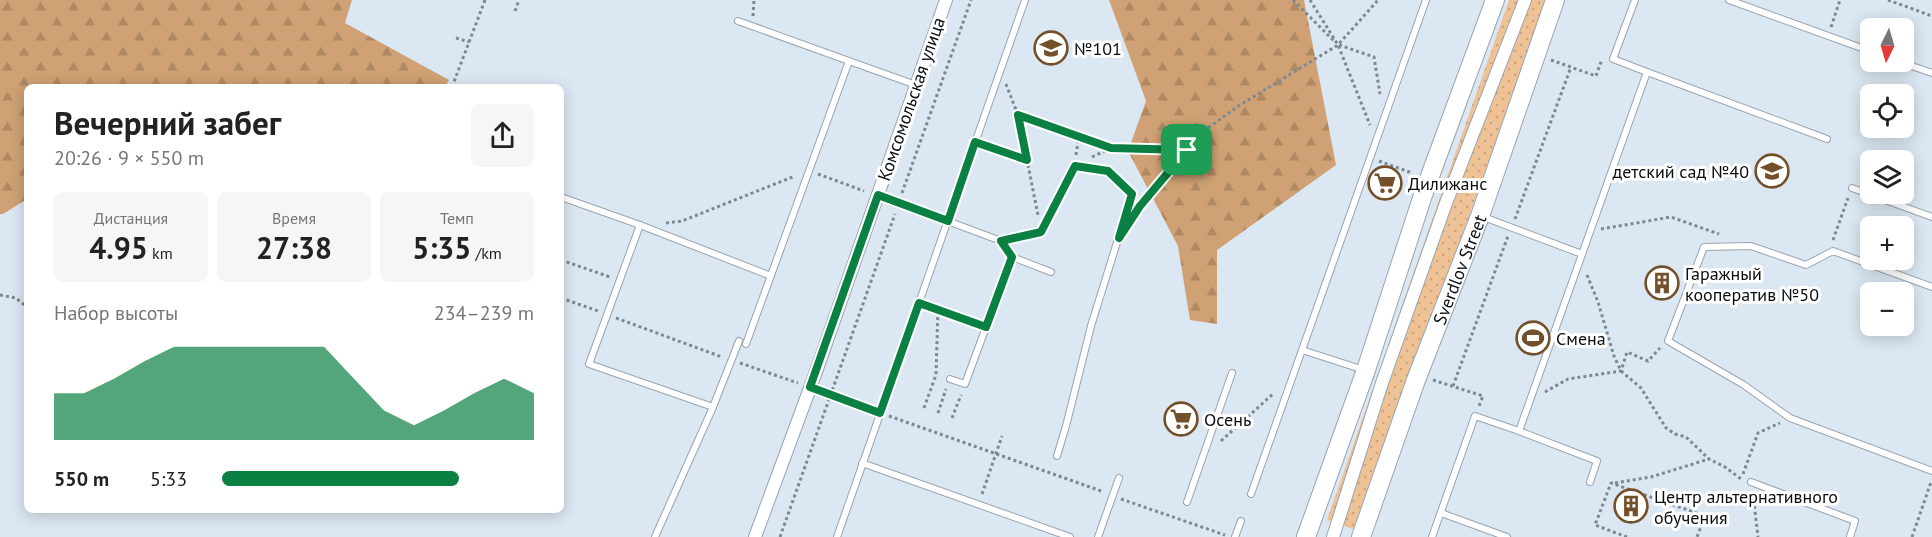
<!DOCTYPE html>
<html lang="ru">
<meta charset="utf-8">
<style>
body{margin:0;font-family:"PT Sans",sans-serif;background:#f6f6f6;color:#222;height:100vh;display:flex;flex-direction:column;font-size:22px;white-space:nowrap}
*{box-sizing:border-box;margin:0}
p{font-size:20px;color:#767676}
.icon{flex:none;width:33px;height:33px;fill:none;stroke:currentColor;stroke-width:2;stroke-linecap:round;stroke-linejoin:round}
.map{position:relative;flex:1;overflow:hidden}
.side{position:absolute;left:24px;top:84px;width:540px;height:429px;display:flex;flex-direction:column;background:#fff;border-radius:9px;box-shadow:0 3px 15px #0003}
.side>*{flex:none}
.needle{width:39px;rotate:185deg}
.fabs{position:absolute;left:1860px;top:18px;display:grid;gap:12px}
.fabs a{display:grid;place-items:center;width:54px;height:54px;border-radius:9px;background:#fff;box-shadow:0 3px 15px #0003;font-size:30px}
.pin{position:absolute;display:grid;place-items:center;width:51px;height:51px;color:#fff;margin:-26px;border-radius:12px;box-shadow:0 3px 9px #0006}
.round{display:grid;place-items:center;flex:none;width:63px;height:63px;border-radius:9px;background:#f6f6f6}
.headline{display:flex;align-items:center;justify-content:space-between;height:102px;padding:0 30px}
h1{font-size:33px;font-weight:700;line-height:45px}
.stats{display:grid;grid-template-columns:repeat(3,1fr);gap:9px;height:102px;padding:6px 30px}
.stats div{display:grid;align-content:center;border-radius:9px;background:#f6f6f6;text-align:center}
.stats b{font-size:30px;font-weight:700}
.stats small{font-size:16px;font-weight:400}
.stats p{font-size:16px}
.chart{height:168px;padding:12px 30px}
.chart p{display:flex;justify-content:space-between}
.chart svg{width:100%;height:108px;margin-top:6px;fill:#0b8043;opacity:.7}
ul{padding:0 30px;list-style:none;font-size:20px}
li{display:grid;grid-template-columns:96px 72px 1fr;align-items:center;height:45px}
li i{height:15px;border-radius:8px;background:#0b8043}
.map>svg:first-child{display:block}
.grass{fill:url(#grass-dots)}
.forest{fill:url(#forest-firs)}
.lines{fill:none;stroke-linecap:round;stroke-linejoin:round}
.lane-casing{stroke:#98a4af;stroke-width:8}
.street-casing{stroke:#98a4af;stroke-width:14}
.secondary-casing{stroke:#98a4af;stroke-width:20}
.path{stroke:#7f8890;stroke-width:3;stroke-dasharray:3 3;stroke-linecap:butt}
.lane{stroke:#fff;stroke-width:6}
.street{stroke:#fff;stroke-width:12}
.secondary{stroke:#fff;stroke-width:18}
.route-casing{stroke:#fff;stroke-width:12}
.route{stroke:#0b8043;stroke-width:8}
.labels{text-anchor:middle;dominant-baseline:central;stroke-width:6;stroke-linejoin:round;paint-order:stroke}
.poi-label{font-size:18px;fill:#090d10;stroke:#fff;text-anchor:start}
.street-label{font-size:18px;fill:#090d10;stroke:#fff}
</style>
<div class="map">
<svg width="1932" height="537" viewBox="0 0 1932 537">
<defs>
<pattern id="grass-dots" width="8" height="8" patternUnits="userSpaceOnUse" patternTransform="scale(1.5)"><rect width="8" height="8" fill="#efc296"/><path d="M2 2h.1M6 6h.1" fill="none" stroke="#cca680" stroke-width="1.8" stroke-linecap="round"/></pattern>
<pattern id="forest-firs" width="22" height="20" patternUnits="userSpaceOnUse" patternTransform="scale(1.5)"><rect width="22" height="20" fill="#cfa174"/><path d="M5 1l3.5 6h-7zM16 11l3.5 6h-7z" fill="#b08963"/></pattern>
</defs>
<rect width="100%" height="100%" fill="#dbe7f3"/>
<path class="grass" d="M1509,0h40l-196,529 -26,-9z"/>
<g class="forest">
<path d="M0,0h352l-7,23 104,57 -4,7h-418v112l-24,15h-3z"/>
<path d="M1109,0h195l32,165 -119,85v74l-27,-4 -12,-74 -50,-95 18,-50z"/>
</g>
<g class="lines">
<defs>
<g id="lane">
<path d="M1729,0l141,51"/>
<path d="M738,21l111,40"/>
<path d="M1900,62l32,11"/>
<path d="M1647,72l180,67"/>
<path d="M1852,188l80,29"/>
<path d="M878,195l123,46 40,-9 34,-66 33,5 24,23 -41,132 -25,100 -9,30"/>
<path d="M561,197l79,28 131,51"/>
<path d="M1481,216l101,38"/>
<path d="M640,225l-51,139 124,43 -58,130"/>
<path d="M1001,241l11,16 39,15"/>
<path d="M1932,287l-99,-36 -27,14 -55,-19 -47,1 -36,94 76,44 46,33 142,53"/>
<path d="M746,344l103,-283 67,24"/>
<path d="M1302,350l62,20"/>
<path d="M950,379l15,5 47,-127"/>
<path d="M713,407l26,-66"/>
<path d="M1519,431l78,30 -7,21"/>
<path d="M862,463l208,74"/>
<path d="M1751,482l104,39 -5,16"/>
<path d="M1251,494l175,-494"/>
<path d="M1187,502l45,-129"/>
<path d="M1441,513l66,24"/>
<path d="M837,537l188,-537"/>
<path d="M1098,537l21,-59"/>
<path d="M1235,537l6,-16"/>
<path d="M1432,537l43,-121 44,15 128,-359 -34,-13 22,-59"/>
</g>
<g id="street">
<path d="M755,537l62,-168 129,-369"/>
<path d="M1333,537l49,-154 64,-180 79,-203"/>
</g>
<g id="secondary">
<path d="M1306,537l60,-167 57,-175 72,-195"/>
<path id="s1" d="M1361,537l55,-157 64,-164 75,-216"/>
</g>
</defs>
<use href="#lane" class="lane-casing"/>
<use href="#street" class="street-casing"/>
<use href="#secondary" class="secondary-casing"/>
<g class="path">
<path d="M1293,0l41,41"/>
<path d="M1310,0l28,45 32,80"/>
<path d="M1888,0l44,16"/>
<path d="M515,11l4,-11"/>
<path d="M753,16l1,-16"/>
<path d="M1831,27l9,-27"/>
<path d="M456,38l13,4"/>
<path d="M1339,45l35,12 6,37"/>
<path d="M1551,60l45,16 6,-17"/>
<path d="M1006,84l12,31 20,100"/>
<path d="M452,87l33,-87"/>
<path d="M1018,115l93,33"/>
<path d="M985,145l42,15"/>
<path d="M1076,155l3,-19"/>
<path d="M1092,157l19,-9 75,2"/>
<path d="M1379,161l33,12"/>
<path d="M818,174l46,17"/>
<path d="M902,193l69,-193"/>
<path d="M1141,204l28,-34 36,-40 35,-25 98,-60 40,-45"/>
<path d="M1515,219l56,-152"/>
<path d="M666,223l16,-2 113,-45"/>
<path d="M1601,229l70,-12 48,17"/>
<path d="M1833,240l15,-42"/>
<path d="M561,260l49,17"/>
<path d="M1587,275l11,27 16,54 7,15 20,17 25,40 9,6 11,3 23,22 16,8 16,12"/>
<path d="M0,295l16,3 11,9"/>
<path d="M561,298l37,13"/>
<path d="M929,306l47,17"/>
<path d="M616,318l106,39"/>
<path d="M740,363l58,20"/>
<path d="M1433,380l50,16 -4,10"/>
<path d="M1453,386l55,-150"/>
<path d="M822,392l50,18"/>
<path d="M1545,392l23,-13 53,-8 6,-19 21,9 12,-13"/>
<path d="M924,408l12,-33 2,-66"/>
<path d="M938,413l8,-24"/>
<path d="M889,416l215,76"/>
<path d="M952,418l9,-23"/>
<path d="M1221,441l53,-48"/>
<path d="M1743,474l15,-41 22,-10"/>
<path d="M1615,483l36,-6 58,-18"/>
<path d="M982,494l20,-58"/>
<path d="M1753,494l5,43"/>
<path d="M1121,499l104,36"/>
<path d="M780,537l115,-323"/>
<path d="M1627,537l-32,-12 16,-42 94,33 -8,21"/>
<path d="M1912,537l19,-55"/>
</g>
<use href="#lane" class="lane"/>
<use href="#street" class="street"/>
<use href="#secondary" class="secondary"/>
</g>
<g class="lines">
<defs>
<path id="route" d="M1018,115l93,33 76,2 -47,56 -21,32 13,-44 -24,-23 -33,-5 -34,66 -40,9 11,16 -26,70 -67,-24 -39,110 -70,-26 68,-192 70,26 27,-79 52,18z"/>
</defs>
<use href="#route" class="route-casing"/>
<use href="#route" class="route"/>
</g>
<defs>
<symbol id="school-ring" viewBox="-11 -11 22 22"><circle r="9.5" fill="#fff" stroke="#74502a" stroke-width="1.5"/><path d="M0-5L7-2L0 1L-7-2ZM-4 1L0 2.5L4 1V4Q0 6-4 4Z" fill="#74502a"/></symbol>
<symbol id="supermarket-ring" viewBox="-11 -11 22 22"><circle r="9.5" fill="#fff" stroke="#74502a" stroke-width="1.5"/><path d="M-6-5.5h2.5l.6 2H6L4.5 2H-2.5L-4.4-4H-6ZM-1.5 3.2a1.3 1.3 0 1 0 .1 0ZM3 3.2a1.3 1.3 0 1 0 .1 0Z" fill="#74502a"/></symbol>
<symbol id="building-ring" viewBox="-11 -11 22 22"><circle r="9.5" fill="#fff" stroke="#74502a" stroke-width="1.5"/><path d="M-4-6H4V6H1V3H-1V6H-4ZM-2.5-4.3h1.7v1.8h-1.7ZM.8-4.3h1.7v1.8H.8ZM-2.5-1h1.7V.8h-1.7ZM.8-1h1.7V.8H.8Z" fill="#74502a"/></symbol>
<symbol id="stadium-ring" viewBox="-11 -11 22 22"><circle r="9.5" fill="#fff" stroke="#74502a" stroke-width="1.5"/><path d="M0-5a6.5 5 0 1 0 0 10a6.5 5 0 1 0 0-10ZM-3.5-1.8h7v3.6h-7Z" fill="#74502a"/></symbol>
</defs>
<g fill-rule="evenodd">
<use href="#school-ring" x="1032" y="29" width="38" height="38"/>
<use href="#school-ring" x="1753" y="152" width="38" height="38"/>
<use href="#supermarket-ring" x="1366" y="164" width="38" height="38"/>
<use href="#building-ring" x="1643" y="264" width="38" height="38"/>
<use href="#stadium-ring" x="1514" y="319" width="38" height="38"/>
<use href="#supermarket-ring" x="1162" y="400" width="38" height="38"/>
<use href="#building-ring" x="1612" y="487" width="38" height="38"/>
</g>
<g class="labels">
<g class="poi-label">
<text x="1074" y="48">№101</text>
<text x="1749" y="171" text-anchor="end">детский сад №40</text>
<text x="1408" y="183">Дилижанс</text>
<text x="1685" y="273">Гаражный<tspan x="1685" dy="21">кооператив №50</tspan></text>
<text x="1556" y="338">Смена</text>
<text x="1204" y="419">Осень</text>
<text x="1654" y="496">Центр альтернативного<tspan x="1654" dy="21">обучения</tspan></text>
</g>
<g class="street-label">
<text transform="translate(911 99) rotate(-71)">Комсомольская улица</text>
<text stroke="none"><textPath href="#s1" startOffset="285">Sverdlov Street</textPath></text>
</g>
</g>
</svg>
<div class="fabs">
<a><svg class="needle" viewBox="-14 -14 28 28"><path d="M0-13l5 13h-10z" fill="#e53935"/><path d="M0 13l5-13h-10z" fill="#767676"/></svg></a>
<a><svg class="icon" aria-label="locate" viewBox="0 0 24 24"><circle cx="12" cy="12" r="6"/><path d="M12 2v4M12 18v4M2 12h4M18 12h4"/></svg></a>
<a><svg class="icon" aria-label="layers" viewBox="0 0 24 24"><path d="M12 4l9 5-9 5-9-5zM3 14l9 5 9-5"/></svg></a>
<a>+</a>
<a>−</a>
</div>
<div class="pin" style="left:1187px;top:150px;background:#1e9e55"><svg class="icon" aria-label="arrive" viewBox="0 0 24 24"><path d="M6 21V4h12l-3 4 3 4H6"/></svg></div>
<section class="side">
<div class="headline"><div><h1>Вечерний забег</h1><p>20:26 · 9 × 550 m</p></div><a class="round"><svg class="icon" aria-label="share" viewBox="0 0 24 24"><path d="M12 15V3M7 8l5-5 5 5M5 13v7h14v-7"/></svg></a></div>
<div class="stats">
<div><p>Дистанция</p><b>4.95<small> km</small></b></div>
<div><p>Время</p><b>27:38</b></div>
<div><p>Темп</p><b>5:35<small> /km</small></b></div>
</div>
<div class="chart"><p><span>Набор высоты</span>234–239 m</p>
<svg viewBox="0 0 160 44" preserveAspectRatio="none"><path d="M0 44V25L10 25L20 19L30 12L40 6L50 6L60 6L70 6L80 6L90 6L100 19L110 32L120 38L130 32L140 25L150 19L160 25V44z"/></svg>
</div>
<ul>
<li><b>550 m</b>5:33<i style="width:76%"></i></li>
</ul>
</section>
</div>
